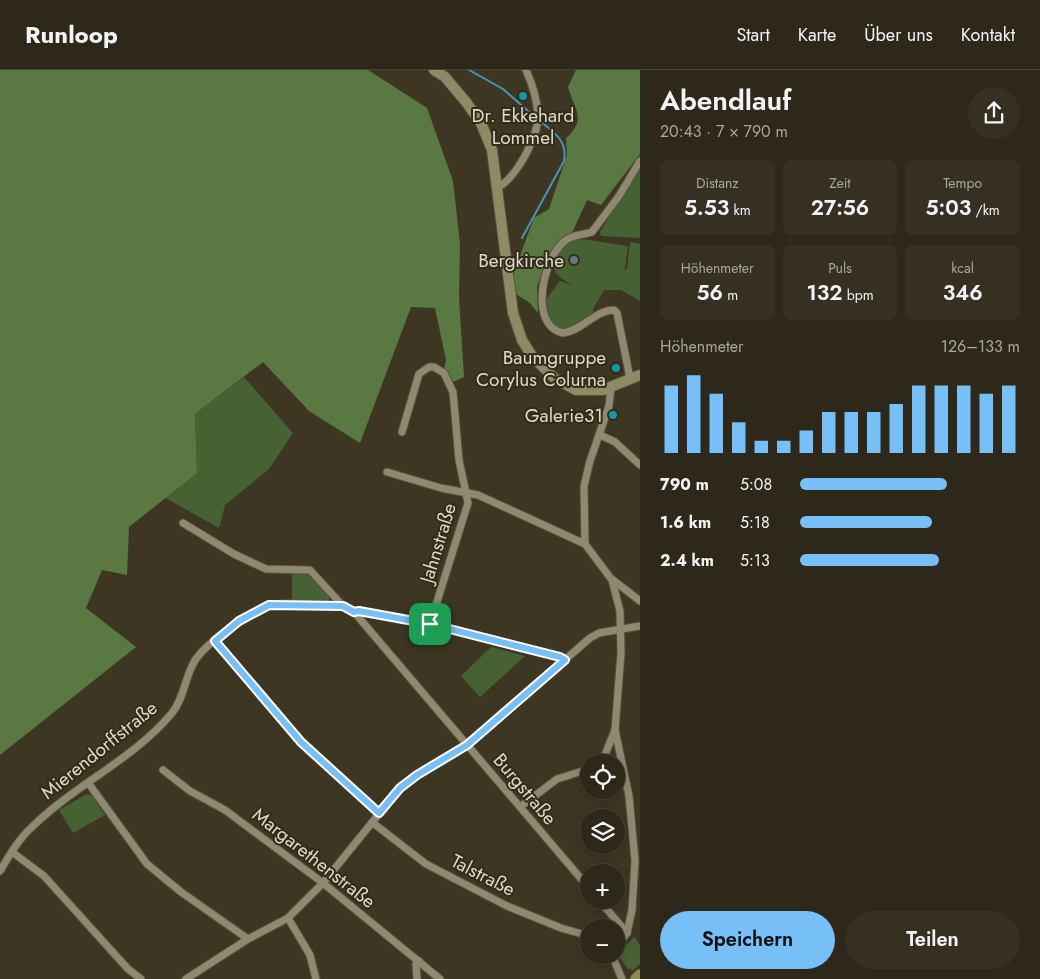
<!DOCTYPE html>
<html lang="de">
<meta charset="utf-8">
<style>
body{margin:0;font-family:Jost,sans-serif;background:#363023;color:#f1f3f6;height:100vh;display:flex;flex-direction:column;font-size:19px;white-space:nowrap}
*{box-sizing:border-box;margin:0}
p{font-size:16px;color:#a7a6a2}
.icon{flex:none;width:28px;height:28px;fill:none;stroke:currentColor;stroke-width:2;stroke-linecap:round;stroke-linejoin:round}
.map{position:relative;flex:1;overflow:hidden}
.panel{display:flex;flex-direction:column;background:#2e281a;width:400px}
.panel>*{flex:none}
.tools{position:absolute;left:580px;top:684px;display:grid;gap:10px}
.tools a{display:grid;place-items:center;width:45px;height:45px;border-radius:50%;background:#2e281a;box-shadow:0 2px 12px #0003,0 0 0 1px #494439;font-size:25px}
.pin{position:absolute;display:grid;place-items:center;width:42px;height:42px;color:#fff;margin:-21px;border-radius:10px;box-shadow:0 2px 8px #0006}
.round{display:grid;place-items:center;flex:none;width:52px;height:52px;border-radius:26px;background:#363023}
.head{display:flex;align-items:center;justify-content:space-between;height:85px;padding:0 20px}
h1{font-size:28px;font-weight:600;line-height:38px}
.metrics{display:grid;grid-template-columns:repeat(3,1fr);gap:8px;height:85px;padding:5px 20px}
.metrics div{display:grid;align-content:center;border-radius:8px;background:#363023;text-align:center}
.metrics b{font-size:21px;font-weight:600}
.metrics small{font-size:14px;font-weight:400}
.metrics p{font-size:14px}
.chart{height:140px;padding:10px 20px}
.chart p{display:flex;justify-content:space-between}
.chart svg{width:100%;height:90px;margin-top:5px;stroke:#77bff7;stroke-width:6}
.action{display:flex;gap:10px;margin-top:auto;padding:10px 20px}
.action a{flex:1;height:58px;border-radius:30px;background:#77bff7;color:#111;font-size:20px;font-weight:600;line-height:58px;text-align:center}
.action a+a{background:#363023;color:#f1f3f6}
ul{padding:0 20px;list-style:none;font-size:16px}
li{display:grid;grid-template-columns:80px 60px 1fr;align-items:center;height:38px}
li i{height:12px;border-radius:6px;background:#77bff7}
header{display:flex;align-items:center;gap:30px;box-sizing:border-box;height:70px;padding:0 25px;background:#2e281a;border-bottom:1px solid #494439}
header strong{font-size:24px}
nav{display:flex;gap:28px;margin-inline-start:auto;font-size:18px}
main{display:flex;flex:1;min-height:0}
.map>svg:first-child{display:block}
.green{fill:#476232}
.forest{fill:#5a7942}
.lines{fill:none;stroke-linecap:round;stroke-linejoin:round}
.stream{stroke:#4795b4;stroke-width:2}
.street-casing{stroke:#585240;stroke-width:9}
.secondary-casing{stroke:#585240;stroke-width:12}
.primary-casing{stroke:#585240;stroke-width:13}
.street{stroke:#908972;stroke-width:7}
.secondary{stroke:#8d8b64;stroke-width:10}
.primary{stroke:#8b8d55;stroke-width:11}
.route-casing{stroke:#fff;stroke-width:10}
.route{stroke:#77bff7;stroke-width:6}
.culture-dot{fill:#0f9aa8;stroke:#322c18;stroke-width:2}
.worship-dot{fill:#6b7280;stroke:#322c18;stroke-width:2}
.labels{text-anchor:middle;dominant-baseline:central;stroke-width:4;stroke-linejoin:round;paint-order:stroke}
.poi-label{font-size:19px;fill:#dedace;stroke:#322c18;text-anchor:end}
.street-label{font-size:19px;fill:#dedace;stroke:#322c18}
</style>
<header>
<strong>Runloop</strong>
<nav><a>Start</a><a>Karte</a><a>Über uns</a><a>Kontakt</a></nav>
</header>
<main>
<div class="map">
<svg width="640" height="909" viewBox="0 0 640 909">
<rect width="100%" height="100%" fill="#3d3622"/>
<g class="green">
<path d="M640,96v72l-39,-2 -1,-4z"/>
<path d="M575,168l53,8 -3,22h-4l6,1 3,-27 10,2v57l-19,-11h-17l-11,19 1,4c-30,20 -39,29 -50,-11l16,-21 14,5c-32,-16 -24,-31 1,-48z"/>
<path d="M244,307l49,56 -24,36 -44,36 -6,23 -55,-31 33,-24 -2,-59z"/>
<path d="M309,503l20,23v7l-37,-1v-28z"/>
<path d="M491,577l34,9 -45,41 -19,-21z"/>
<path d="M87,724l5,2 13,19 -32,18 -14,-23z"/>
<path d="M634,867l6,8v19l-7,6 -5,-1 -8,-11v-7z"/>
</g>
<g class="forest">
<path d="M0,0h368l59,38 26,73 7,63 -1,53 5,80 -11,5 -9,-13 2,-9 -11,-52 -24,-1 -51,136 -51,-32 -46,-49 -68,52 2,59 -68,54 -2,48 -25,-5 -16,38 50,39 -136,108z"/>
<path d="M576,0h64v84l-39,51 -14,-5 -15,33 -18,16 -8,12 -9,26 1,26 -8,-10 -14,-9 -5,-14 23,-62 15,-9 18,-54 -1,-17c21,-19 9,-27 2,-51z"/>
</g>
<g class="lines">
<g class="stream">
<path d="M469,0l34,19 33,29"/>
<path d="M522,168l42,-77c4,-20 -10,-29 -24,-40"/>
</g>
<defs>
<g id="street">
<path d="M497,118c19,-10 41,-50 41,-73 -1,-14 -6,-32 -12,-45"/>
<path d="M630,308l-13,-65 -3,-3c-19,0 -32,21 -51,23 -36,-8 -19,-78 3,-93 8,-6 17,-5 26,-8l27,-36 21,-35"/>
<path d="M611,318l-2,18 -19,55 -6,25 1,58 27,36 8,31 1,42 -6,77 14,66 6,65 -3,49 -5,23 -11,14"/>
<path d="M402,362l17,-58 10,-7h5l10,6 9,19 6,68 9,43 -38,121"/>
<path d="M600,365l15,7 25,23"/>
<path d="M387,402l54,16 37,7 107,49"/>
<path d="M183,453l51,31 32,15 44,1 33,36 11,6 235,276"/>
<path d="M613,510l27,21"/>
<path d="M354,542l5,-1 71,13 130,33 5,3"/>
<path d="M215,571l86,101 78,71"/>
<path d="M602,692l13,-32"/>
<path d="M163,700l27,21 35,19 98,73 117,96"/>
<path d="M89,714l58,80 34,28 67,47"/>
<path d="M520,737l37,-28 32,-10"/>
<path d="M373,753l53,41 81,42 54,22 28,8"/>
<path d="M12,782l32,24 84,93 13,10"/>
<path d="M0,801c9,-15 18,-31 31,-43 43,-43 102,-68 141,-115 11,-13 13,-34 21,-49 9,-19 55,-50 74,-58 11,-5 61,0 76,0"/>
<path d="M599,830l28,33"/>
<path d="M288,848l22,37 6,24"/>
<path d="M612,885l10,24"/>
<path d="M186,909l62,-40 40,-21 35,-35 77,-95 17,-13 50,-30 123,-107 9,-5 41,-7"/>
<path d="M417,909l-1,-15 3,-3"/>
</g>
<path id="secondary" d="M434,0l11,7 21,25 15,21 11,27 21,163 9,27 10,16 22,22 22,12h27l37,-15"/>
<path id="primary" d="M636,909l4,-4"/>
</defs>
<use href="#street" class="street-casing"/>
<use href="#secondary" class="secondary-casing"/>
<use href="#primary" class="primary-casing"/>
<use href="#street" class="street"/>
<use href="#secondary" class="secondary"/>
<use href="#primary" class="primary"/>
</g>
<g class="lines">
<defs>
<path id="route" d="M269,535l74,1 11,6 5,-1 71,13 130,33 5,3 -98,85 -50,30 -17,13 -21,25 -78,-71 -86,-101 24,-20z"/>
</defs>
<use href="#route" class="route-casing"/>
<use href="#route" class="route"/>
</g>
<g class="culture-dot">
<circle cx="523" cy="26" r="5"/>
<circle cx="616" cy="298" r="5"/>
<circle cx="613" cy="345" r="5"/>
</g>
<circle class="worship-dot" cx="574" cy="190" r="5"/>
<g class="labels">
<g class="poi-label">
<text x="523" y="45" text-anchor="middle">Dr. Ekkehard<tspan x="523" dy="22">Lommel</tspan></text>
<text x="564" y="190">Bergkirche</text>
<text x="606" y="287">Baumgruppe<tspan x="606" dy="22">Corylus Colurna</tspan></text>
<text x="603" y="345">Galerie31</text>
</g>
<g class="street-label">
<text transform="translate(438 473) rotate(-73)">Jahnstraße</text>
<text transform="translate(99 680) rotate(-39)">Mierendorffstraße</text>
<text transform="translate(525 719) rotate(50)">Burgstraße</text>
<text transform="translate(314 788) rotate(38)">Margarethenstraße</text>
<text transform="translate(483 805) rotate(27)">Talstraße</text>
</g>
</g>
</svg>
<div class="tools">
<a><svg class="icon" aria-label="locate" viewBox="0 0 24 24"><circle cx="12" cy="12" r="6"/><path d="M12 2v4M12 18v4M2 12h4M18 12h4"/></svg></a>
<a><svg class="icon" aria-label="layers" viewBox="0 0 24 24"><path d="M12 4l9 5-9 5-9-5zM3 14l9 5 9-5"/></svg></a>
<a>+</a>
<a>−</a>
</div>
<div class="pin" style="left:430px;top:554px;background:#1e9e55"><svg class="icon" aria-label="arrive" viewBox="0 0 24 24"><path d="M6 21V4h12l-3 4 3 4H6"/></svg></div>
</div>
<section class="panel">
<div class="head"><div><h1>Abendlauf</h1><p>20:43 · 7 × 790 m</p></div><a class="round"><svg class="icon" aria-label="share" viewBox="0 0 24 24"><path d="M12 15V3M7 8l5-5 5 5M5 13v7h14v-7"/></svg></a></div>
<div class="metrics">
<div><p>Distanz</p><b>5.53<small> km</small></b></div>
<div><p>Zeit</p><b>27:56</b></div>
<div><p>Tempo</p><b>5:03<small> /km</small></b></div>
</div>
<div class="metrics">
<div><p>Höhenmeter</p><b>56<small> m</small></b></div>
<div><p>Puls</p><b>132<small> bpm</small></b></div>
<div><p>kcal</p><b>346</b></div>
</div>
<div class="chart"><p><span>Höhenmeter</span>126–133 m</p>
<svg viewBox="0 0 160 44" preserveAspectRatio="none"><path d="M5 44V11M15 44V6M25 44V15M35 44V29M45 44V38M55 44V38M65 44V33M75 44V24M85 44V24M95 44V24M105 44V20M115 44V11M125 44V11M135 44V11M145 44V15M155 44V11"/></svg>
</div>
<ul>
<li><b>790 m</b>5:08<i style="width:67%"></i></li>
<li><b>1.6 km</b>5:18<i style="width:60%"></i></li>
<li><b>2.4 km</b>5:13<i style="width:63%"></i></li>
</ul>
<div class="action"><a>Speichern</a><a>Teilen</a></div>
</section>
</main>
